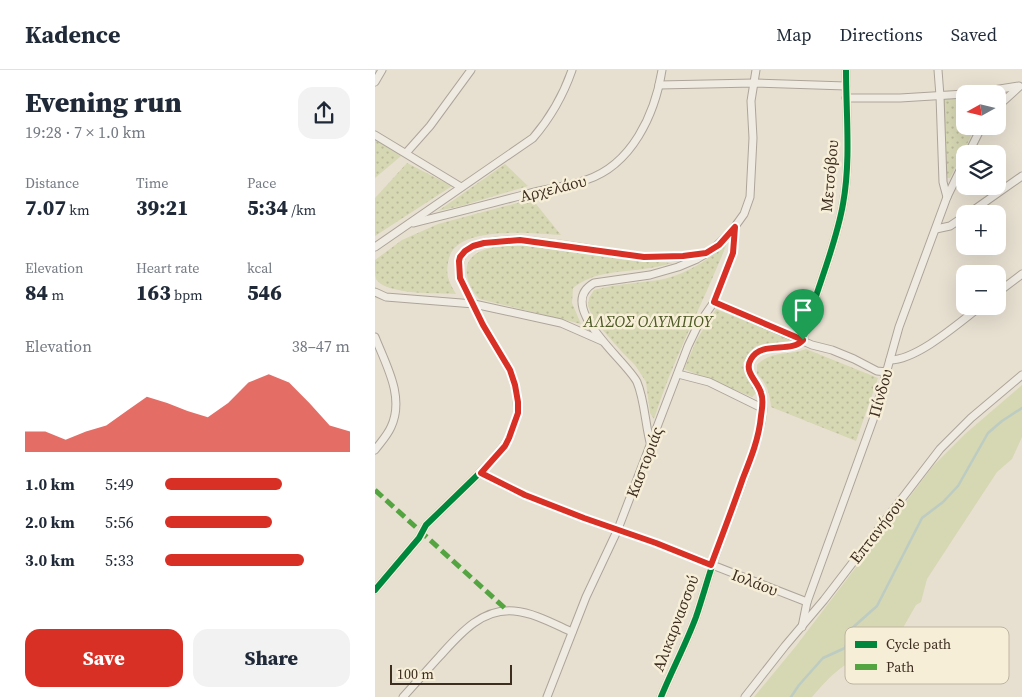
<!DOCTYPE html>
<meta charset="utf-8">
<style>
body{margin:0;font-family:"Source Serif 4",serif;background:#f2f2f3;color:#1f2937;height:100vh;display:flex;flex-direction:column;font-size:19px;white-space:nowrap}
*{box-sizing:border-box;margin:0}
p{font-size:16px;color:#747a83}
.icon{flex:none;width:28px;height:28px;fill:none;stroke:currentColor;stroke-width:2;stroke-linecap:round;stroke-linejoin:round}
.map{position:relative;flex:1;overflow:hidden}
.drawer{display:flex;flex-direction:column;background:#fff;width:375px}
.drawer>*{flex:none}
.needle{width:32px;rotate:262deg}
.fabs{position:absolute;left:581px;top:15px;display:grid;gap:10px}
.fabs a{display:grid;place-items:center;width:50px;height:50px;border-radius:10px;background:#fff;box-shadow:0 5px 20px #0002;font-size:25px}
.scale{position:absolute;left:15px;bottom:12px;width:122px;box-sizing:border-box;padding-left:5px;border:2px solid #3d2e20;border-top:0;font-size:14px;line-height:18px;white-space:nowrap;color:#3d2e20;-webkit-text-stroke:4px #f7eed8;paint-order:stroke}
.pin{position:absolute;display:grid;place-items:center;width:42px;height:42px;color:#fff;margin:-51px -21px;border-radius:50% 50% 50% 0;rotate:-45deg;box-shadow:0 0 5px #0007}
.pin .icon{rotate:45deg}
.round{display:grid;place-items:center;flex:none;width:52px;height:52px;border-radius:15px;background:#f2f2f3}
.headline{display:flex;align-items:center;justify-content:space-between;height:85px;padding:0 25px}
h1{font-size:28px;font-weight:800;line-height:38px}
.figures{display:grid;grid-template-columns:repeat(3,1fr);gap:8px;height:85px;padding:5px 25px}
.figures div{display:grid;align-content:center}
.figures b{font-size:21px;font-weight:800}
.figures small{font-size:14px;font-weight:400}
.figures p{font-size:14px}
.chart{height:140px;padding:10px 25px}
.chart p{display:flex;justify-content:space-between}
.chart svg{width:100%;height:90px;margin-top:5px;fill:#d93025;opacity:.7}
.button{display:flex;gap:10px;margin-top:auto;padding:10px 25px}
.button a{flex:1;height:58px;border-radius:15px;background:#d93025;color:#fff;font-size:20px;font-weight:800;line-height:58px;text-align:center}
.button a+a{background:#f2f2f3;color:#1f2937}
ul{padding:0 25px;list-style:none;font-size:16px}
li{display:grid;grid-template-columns:80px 60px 1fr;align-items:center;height:38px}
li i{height:12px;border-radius:6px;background:#d93025}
header{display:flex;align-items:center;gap:30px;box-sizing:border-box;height:70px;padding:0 25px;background:#fff;border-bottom:1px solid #e0e1e3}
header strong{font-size:24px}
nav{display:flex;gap:28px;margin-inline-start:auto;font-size:18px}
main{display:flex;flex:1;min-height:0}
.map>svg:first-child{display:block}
.grass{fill:#d6d7b3}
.park{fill:url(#park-dots)}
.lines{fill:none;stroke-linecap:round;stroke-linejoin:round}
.stream{stroke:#bcccc2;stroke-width:2.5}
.minor-casing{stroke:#ada599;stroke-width:9}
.minor{stroke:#efebe3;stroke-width:7}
.quiet{stroke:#54a441;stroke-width:5;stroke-dasharray:10 5;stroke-linecap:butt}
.cycleway-casing{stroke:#f7eed8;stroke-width:9}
.cycleway{stroke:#00873e;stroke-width:6}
.route-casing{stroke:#fff;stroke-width:10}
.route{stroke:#d93025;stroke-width:6}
.labels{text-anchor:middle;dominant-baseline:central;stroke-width:5;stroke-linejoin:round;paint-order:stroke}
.street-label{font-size:16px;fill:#3d2e20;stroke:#f7eed8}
.park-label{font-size:16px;font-style:italic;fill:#4d5a26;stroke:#f7eed8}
.key{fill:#f7eed8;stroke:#bfb4a1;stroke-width:1}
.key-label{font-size:14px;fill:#3d2e20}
</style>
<header>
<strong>Kadence</strong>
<nav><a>Map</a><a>Directions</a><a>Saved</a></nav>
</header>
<main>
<section class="drawer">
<div class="headline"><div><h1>Evening run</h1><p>19:28 · 7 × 1.0 km</p></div><a class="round"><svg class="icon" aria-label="share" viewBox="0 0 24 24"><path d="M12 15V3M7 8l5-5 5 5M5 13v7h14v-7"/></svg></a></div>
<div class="figures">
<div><p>Distance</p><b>7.07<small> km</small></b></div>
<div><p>Time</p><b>39:21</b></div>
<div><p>Pace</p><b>5:34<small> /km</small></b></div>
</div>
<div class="figures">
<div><p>Elevation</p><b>84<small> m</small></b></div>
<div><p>Heart rate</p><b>163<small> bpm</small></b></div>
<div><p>kcal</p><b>546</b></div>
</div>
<div class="chart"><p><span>Elevation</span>38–47 m</p>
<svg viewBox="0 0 160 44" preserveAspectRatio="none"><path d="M0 44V34L10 34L20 38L30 34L40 31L50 24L60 17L70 20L80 24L90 27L100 20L110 10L120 6L130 10L140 20L150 31L160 34V44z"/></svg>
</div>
<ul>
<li><b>1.0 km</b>5:49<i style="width:63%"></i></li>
<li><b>2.0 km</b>5:56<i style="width:58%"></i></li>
<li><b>3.0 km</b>5:33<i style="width:75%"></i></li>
</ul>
<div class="button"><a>Save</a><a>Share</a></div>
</section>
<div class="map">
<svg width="647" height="627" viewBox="0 0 647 627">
<defs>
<pattern id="park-dots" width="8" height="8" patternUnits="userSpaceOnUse" patternTransform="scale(1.25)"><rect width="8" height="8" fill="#d6d7b3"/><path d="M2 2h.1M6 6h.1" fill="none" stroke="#b9b99a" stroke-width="1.8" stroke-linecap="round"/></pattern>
</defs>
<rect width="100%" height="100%" fill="#e7e0d1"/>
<path class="grass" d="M647,315v52l-10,22 -15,13 -40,61 -30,46 -6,23 -5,3 -20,35 -8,9c-35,4 -55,23 -76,48h-58l42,-51 137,-180 32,-32z"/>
<g class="park">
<path d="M590,27v29h11l-26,52h-3l-3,-79z"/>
<path d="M0,70l26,16 -26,22z"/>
<path d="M32,93l45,23 -77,50v-38z"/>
<path d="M130,94l23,22 -67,20 -23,5z"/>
<path d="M157,129l29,36c-27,-1 -103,-11 -112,23 -4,16 -1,22 7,36 -17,-1 -71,1 -80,-15 -1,-4 -1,-14 -1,-19l27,-20 36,-16z"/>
<path d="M352,173c-23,59 -54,115 -73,176l-4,-6 -4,-31 -11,-17 -13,-13 -28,-32 -6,-14 1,-8 5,-8c22,-6 43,-7 65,-10 27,-5 49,-20 68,-37z"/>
<path d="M124,176h29l98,14 48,3c-11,2 -21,5 -31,6 -26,4 -48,2 -70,19l-1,15 9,21 -102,-25c-10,-11 -19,-31 -6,-43 6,-6 18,-8 26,-10z"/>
<path d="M341,239l72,29 2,3 -34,5 -13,17 6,19 8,10 -5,5 -68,-28 13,-30z"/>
<path d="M431,279l72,29 -22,63 -85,-34c-1,-13 -4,-24 -14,-33v-9c14,-15 31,-9 49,-16z"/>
</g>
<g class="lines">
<path class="stream" d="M416,627l8,-12 24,-27 22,-10 5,-18 27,-24 45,-88 21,-16 15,-16 30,-53 14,-12 20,-13"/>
<defs>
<g id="minor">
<path d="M563,0l2,26 3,86 4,15"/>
<path d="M0,12l7,-12"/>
<path d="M284,15l95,-2 92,3"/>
<path d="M593,24l51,-8"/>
<path d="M471,28h54l65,-4"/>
<path d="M622,37l22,-20"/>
<path d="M0,65l86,52"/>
<path d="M31,83l24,-27 41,-56"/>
<path d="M593,84l14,-28"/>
<path d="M593,144l54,-38"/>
<path d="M38,153c38,-9 76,-19 114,-29 19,-6 40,-7 59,-14 46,-15 69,-66 76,-110"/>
<path d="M561,159l14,-3 15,-10"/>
<path d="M0,177l158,-109c18,-21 30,-42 39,-68"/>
<path d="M0,222l11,5 88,7 87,19 41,18"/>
<path d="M622,223l25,-19"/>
<path d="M339,232l98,43 20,5 22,9 23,12 10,1"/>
<path d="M0,267c11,28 30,60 16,90 -4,9 -11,16 -16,23"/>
<path d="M515,290c27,0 69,-37 91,-54"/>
<path d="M303,304l31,8 53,26"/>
<path d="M276,376c-6,-21 -6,-45 -14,-64 -11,-22 -83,-76 -43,-99l56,-8 28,-8 19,-8 15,-9 19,-18 13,-18 6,-17 3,-59 -2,-37 5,-31"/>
<path d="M106,403l44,22 59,23 72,25 151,59"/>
<path d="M0,520l44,-52 7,-13 68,-66 15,-21 9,-25 -2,-23 -6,-20 -27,-45 -23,-48 -1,-11 3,-12c31,-31 141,0 183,3 20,1 41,0 61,-4"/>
<path d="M427,557l5,-25 66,-182 26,-93 48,-130 18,-37"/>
<path d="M28,627c12,-13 24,-27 36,-40 20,-22 42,-49 75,-46 21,2 40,13 58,21"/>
<path d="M172,627l39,-100 32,-68 70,-183 10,-21 16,-23 19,-49 2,-26"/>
<path d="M286,627c11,-27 25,-53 35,-80 9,-27 16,-54 26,-80 12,-33 26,-66 35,-100 4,-12 8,-29 5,-41 -3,-13 -20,-24 -11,-38 12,-18 40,-4 52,-18 11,-46 32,-90 40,-136 8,-44 3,-90 3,-134"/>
<path d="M370,627l40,-51 39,-46 116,-151 31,-31 51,-43"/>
</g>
</defs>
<use href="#minor" class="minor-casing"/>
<use href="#minor" class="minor"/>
<path class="quiet" d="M0,420l133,121"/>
<defs>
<g id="cycleway">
<path d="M0,520l44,-52 7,-13 68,-66 15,-21 9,-25 -2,-23 -6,-20 -27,-45 -23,-48 -1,-11 3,-12c31,-31 141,0 183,3 20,1 41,0 61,-4"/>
<path d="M286,627c11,-27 25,-53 35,-80 9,-27 16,-54 26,-80 12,-33 26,-66 35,-100 4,-12 8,-29 5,-41 -3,-13 -20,-24 -11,-38 12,-18 40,-4 52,-18 11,-46 32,-90 40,-136 8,-44 3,-90 3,-134"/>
</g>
</defs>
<use href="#cycleway" class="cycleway-casing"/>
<use href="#cycleway" class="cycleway"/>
</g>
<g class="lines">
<defs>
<path id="route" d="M360,157l-2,26 -19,49 89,38c-12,14 -41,0 -52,19 -8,13 7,22 10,34 3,7 1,15 0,23 -2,22 -10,42 -18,62 -10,29 -21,58 -32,87l-55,-22 -72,-25 -59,-23 -44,-22 24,-27 4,-8 9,-25v-11l-3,-17 -5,-15 -27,-45 -23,-47 -1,-17 1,-4 5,-6 8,-5 11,-3 36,-3 124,17 39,-1 23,-3 13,-8z"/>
</defs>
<use href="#route" class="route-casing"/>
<use href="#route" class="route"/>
</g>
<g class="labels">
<g class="street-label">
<text transform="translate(454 106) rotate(-85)">Μετσόβου</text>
<text transform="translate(178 118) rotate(-14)">Αρχελάου</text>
<text transform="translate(505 323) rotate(-74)">Πίνδου</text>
<text transform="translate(269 392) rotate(-69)">Καστοριάς</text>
<text transform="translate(502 460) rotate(-52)">Επτανήσου</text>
<text transform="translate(380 512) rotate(21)">Ιολάου</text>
<text transform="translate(300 553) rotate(-69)">Αλικαρνασσού</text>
</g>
<g class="park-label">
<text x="273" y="251">ΑΛΣΟΣ ΟΛΥΜΠΟΥ</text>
</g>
</g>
<rect x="470" y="557" width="164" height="57" rx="8" class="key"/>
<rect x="480" y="571" width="22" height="7" fill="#00873e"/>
<rect x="480" y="594" width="22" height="6" fill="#54a441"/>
<g class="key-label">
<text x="511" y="579">Cycle path</text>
<text x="511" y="602">Path</text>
</g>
</svg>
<div class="fabs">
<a><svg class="needle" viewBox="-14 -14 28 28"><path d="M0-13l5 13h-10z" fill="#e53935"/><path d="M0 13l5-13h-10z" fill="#747a83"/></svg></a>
<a><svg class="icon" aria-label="layers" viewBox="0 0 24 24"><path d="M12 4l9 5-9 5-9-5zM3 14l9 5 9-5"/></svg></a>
<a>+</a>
<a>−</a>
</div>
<div class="scale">100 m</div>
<div class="pin" style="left:428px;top:270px;background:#1e9e55"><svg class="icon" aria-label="arrive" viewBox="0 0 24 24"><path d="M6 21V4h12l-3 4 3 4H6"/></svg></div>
</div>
</main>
